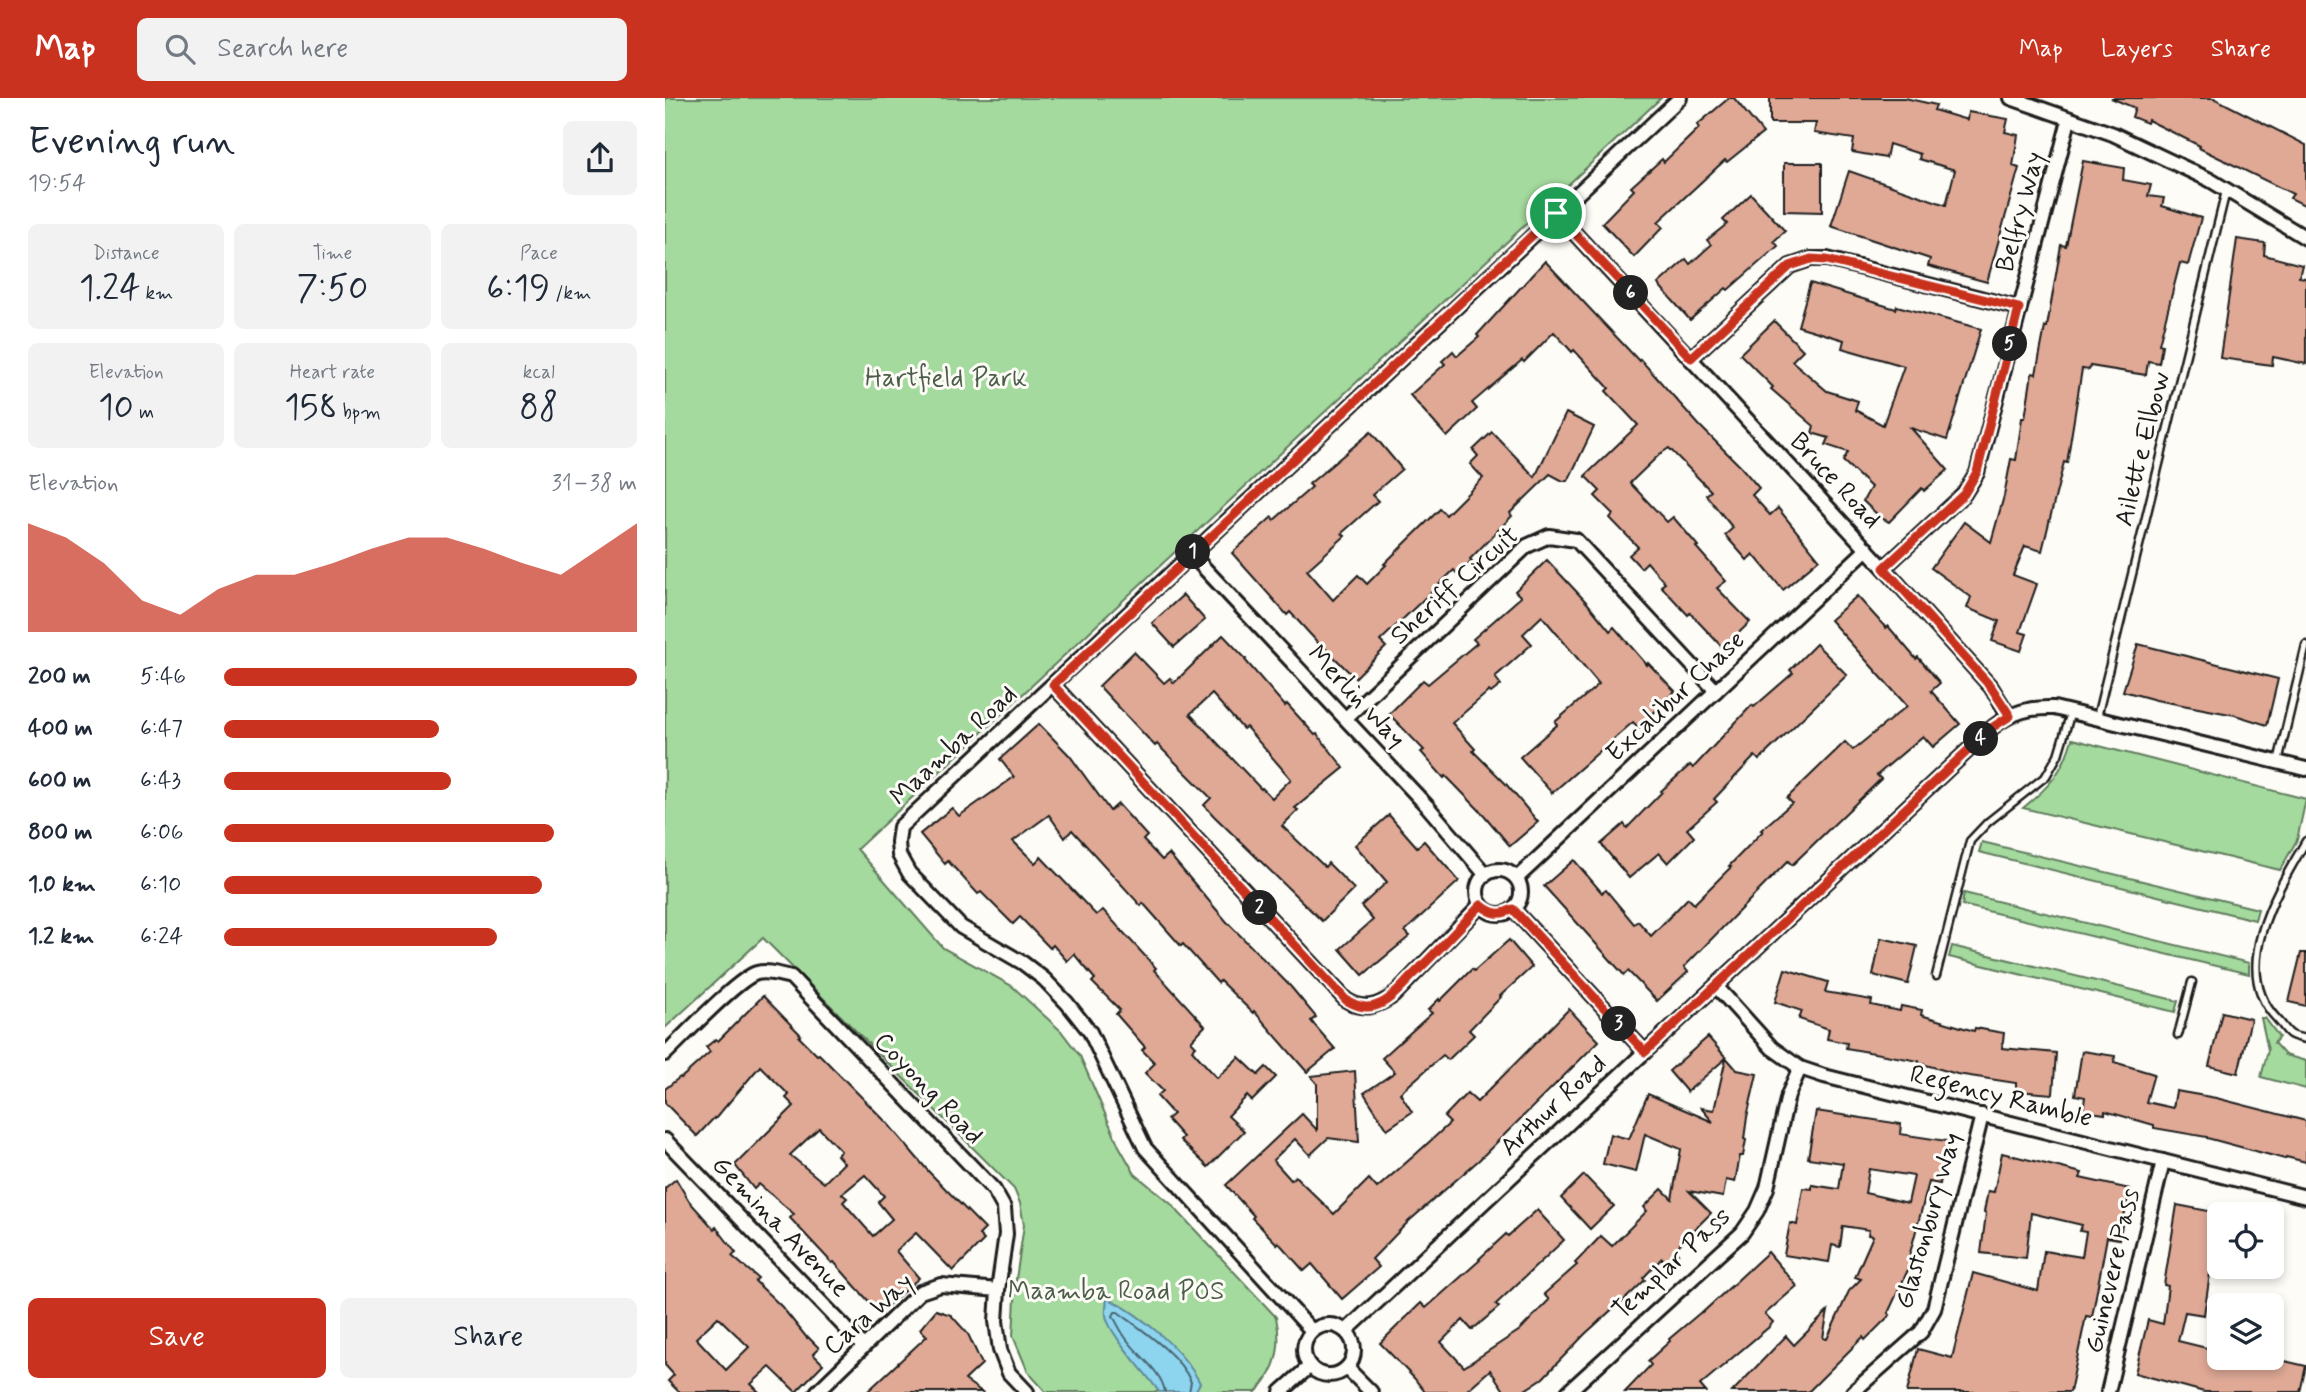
<!DOCTYPE html>
<meta charset="utf-8">
<style>
body{margin:0;font-family:Mynerve,sans-serif;background:#f2f2f3;color:#1f2937;height:100vh;display:flex;flex-direction:column;font-size:26px;white-space:nowrap}
*{box-sizing:border-box;margin:0}
p{font-size:23px;color:#747a83}
.icon{flex:none;width:38px;height:38px;fill:none;stroke:currentColor;stroke-width:2;stroke-linecap:round;stroke-linejoin:round}
.map{position:relative;flex:1;overflow:hidden}
.side{display:flex;flex-direction:column;background:#fff;width:665px}
.side>*{flex:none}
.buttons{position:absolute;left:1542px;top:1104px;display:grid;gap:14px}
.buttons a{display:grid;place-items:center;width:77px;height:77px;border-radius:10px;background:#fff;box-shadow:0 4px 10px #0003;font-size:35px}
.pin{position:absolute;display:grid;place-items:center;width:60px;height:60px;color:#fff;margin:-30px;border:4px solid #fff;border-radius:50%;box-shadow:0 2px 7px #0007}
.km{position:absolute;width:35px;height:35px;margin:-18px;border-radius:50%;background:#222;color:#fff;font-size:19px;line-height:35px;text-align:center}
.round{display:grid;place-items:center;flex:none;width:74px;height:74px;border-radius:10px;background:#f2f2f3}
.summary{display:flex;align-items:center;justify-content:space-between;height:119px;padding:0 28px}
h1{font-size:38px;font-weight:600;line-height:52px}
.metrics{display:grid;grid-template-columns:repeat(3,1fr);gap:10px;height:119px;padding:7px 28px}
.metrics div{display:grid;align-content:center;border-radius:10px;background:#f2f2f3;text-align:center}
.metrics b{font-size:35px;font-weight:600}
.metrics small{font-size:19px;font-weight:400}
.metrics p{font-size:19px}
.chart{height:196px;padding:14px 28px}
.chart p{display:flex;justify-content:space-between}
.chart svg{width:100%;height:126px;margin-top:7px;fill:#c8321e;opacity:.7}
.button{display:flex;gap:14px;margin-top:auto;padding:14px 28px}
.button a{flex:1;height:80px;border-radius:10px;background:#c8321e;color:#fff;font-size:28px;font-weight:600;line-height:80px;text-align:center}
.button a+a{background:#f2f2f3;color:#1f2937}
ul{padding:0 28px;list-style:none;font-size:23px}
li{display:grid;grid-template-columns:112px 84px 1fr;align-items:center;height:52px}
li i{height:18px;border-radius:9px;background:#c8321e}
header{display:flex;align-items:center;gap:42px;box-sizing:border-box;height:98px;padding:0 35px;background:#c8321e;color:#fff}
header strong{font-size:33px}
nav{display:flex;gap:38px;margin-inline-start:auto;font-size:24px}
.search{width:490px;height:63px;background:#f2f2f3;display:flex;align-items:center;gap:18px;box-sizing:border-box;padding:0 24px;border-radius:10px;color:#747a83;font-size:26px}
main{display:flex;flex:1;min-height:0}
.map>svg:first-child{display:block}
.green{fill:#a4da9e;stroke:#607b5d;stroke-width:2}
.water{fill:#8dd4ef;stroke:#608a9b;stroke-width:2}
.lines{fill:none;stroke-linecap:round;stroke-linejoin:round}
.shore{stroke:#496670;stroke-width:2}
.building{fill:#dfa996;stroke:#1c1c1c;stroke-width:2;fill-rule:evenodd}
.lane-casing{stroke:#1c1c1c;stroke-width:11}
.street-casing{stroke:#1c1c1c;stroke-width:18}
.lane{stroke:#fdfcf7;stroke-width:6}
.street{stroke:#fdfcf7;stroke-width:12}
.route-casing{stroke:#fff;stroke-width:14}
.route{stroke:#c8321e;stroke-width:9}
.labels{text-anchor:middle;dominant-baseline:central;stroke-width:6;stroke-linejoin:round;paint-order:stroke}
.street-label{font-size:26px;fill:#1c1c1c;stroke:#fdfcf7}
.park-label{font-size:26px;fill:#4c5e4a;stroke:#fdfcf7}
</style>
<header>
<strong>Map</strong>
<div class="search"><svg class="icon" aria-label="search" viewBox="0 0 24 24"><circle cx="10" cy="10" r="6"/><path d="M15 15l6 6"/></svg>Search here</div>
<nav><a>Map</a><a>Layers</a><a>Share</a></nav>
</header>
<main>
<section class="side">
<div class="summary"><div><h1>Evening run</h1><p>19:54</p></div><a class="round"><svg class="icon" aria-label="share" viewBox="0 0 24 24"><path d="M12 15V3M7 8l5-5 5 5M5 13v7h14v-7"/></svg></a></div>
<div class="metrics">
<div><p>Distance</p><b>1.24<small> km</small></b></div>
<div><p>Time</p><b>7:50</b></div>
<div><p>Pace</p><b>6:19<small> /km</small></b></div>
</div>
<div class="metrics">
<div><p>Elevation</p><b>10<small> m</small></b></div>
<div><p>Heart rate</p><b>158<small> bpm</small></b></div>
<div><p>kcal</p><b>88</b></div>
</div>
<div class="chart"><p><span>Elevation</span>31–38 m</p>
<svg viewBox="0 0 160 44" preserveAspectRatio="none"><path d="M0 44V6L10 11L20 20L30 33L40 38L50 29L60 24L70 24L80 20L90 15L100 11L110 11L120 15L130 20L140 24L150 15L160 6V44z"/></svg>
</div>
<ul>
<li><b>200 m</b>5:46<i style="width:100%"></i></li>
<li><b>400 m</b>6:47<i style="width:52%"></i></li>
<li><b>600 m</b>6:43<i style="width:55%"></i></li>
<li><b>800 m</b>6:06<i style="width:80%"></i></li>
<li><b>1.0 km</b>6:10<i style="width:77%"></i></li>
<li><b>1.2 km</b>6:24<i style="width:66%"></i></li>
</ul>
<div class="button"><a>Save</a><a>Share</a></div>
</section>
<div class="map">
<svg width="1641" height="1294" viewBox="0 0 1641 1294">
<rect width="100%" height="100%" fill="#fdfcf7"/>
<filter id="ink" filterUnits="userSpaceOnUse"><feTurbulence type="fractalNoise" baseFrequency=".0143" numOctaves="2"/><feDisplacementMap in="SourceGraphic" scale="14" xChannelSelector="R" yChannelSelector="G"/><feConvolveMatrix kernelMatrix="1 2 1 2 8 2 1 2 1" color-interpolation-filters="sRGB"/></filter>
<g filter="url(#ink)">
<g class="green">
<path d="M0,0h996l-804,751 86,99 69,38 49,45 19,25 39,90 16,28 35,29 106,114c6,28 1,54 -20,75h-210l-18,-20 -15,-36 3,-57 8,-54 -4,-22 -6,-14 -251,-251 -98,90z"/>
<path d="M1407,641l234,60 -9,41 -17,30 -257,-62c26,-21 40,-36 49,-69z"/>
<path d="M1317,744l276,67 -3,11 -276,-68z"/>
<path d="M1299,795l285,70v11l-287,-69z"/>
<path d="M1287,848l226,55 -3,11 -226,-55z"/>
<path d="M1596,920h4l14,19 -5,6 11,12 21,6v28l-45,-12 7,-27z"/>
</g>
<path class="water" d="M442,1200c34,16 76,52 93,85l-5,9h-36c-11,-17 -52,-60 -53,-77 -1,-6 1,-12 1,-17z"/>
<g class="lines">
<path class="shore" d="M500,1294c-3,-20 -25,-35 -37,-51 -6,-7 -10,-16 -15,-25l2,-4h3c24,18 61,42 73,70l-2,10"/>
</g>
<g class="building">
<path d="M1064,0h5l29,35 -36,29 -2,-2 -67,62 5,5 -29,30 -32,-34 32,-33 -3,-3 31,-28 2,3 35,-34 -2,-3z"/>
<path d="M1105,0h135l31,7 -2,5 33,10 1,-8 40,7 -3,13 13,3 -5,31 6,2 -32,114 -59,-16 2,-7 -99,-33 18,-55 97,34 9,-35 -36,-11 1,-5 -31,-10 -3,14 -34,-6 2,-13 -40,-6 2,-10h-46z"/>
<path d="M1446,0h103l92,47v61l-16,-8 3,-4 -94,-46 1,-2 -52,-26 -1,3 -15,-6 3,-9z"/>
<path d="M1418,63l41,7 -1,12 28,5 -3,11 16,2 -2,8 39,12 -13,47 -8,-2 -21,81 3,1 -3,18 -11,-2 -2,14 -56,-9 -1,4 -7,-1 -15,94 -3,-1 -22,89 -17,-5 -12,29 24,9 -17,48 7,2 -6,17 -29,-10 7,-20 -32,-13 4,-11 -40,-29 33,-46 27,20 13,-46 7,-37 5,1 6,-42h3l7,-45 4,1 9,-47h2l14,-82 5,1z"/>
<path d="M1119,65h38v49l-38,-1z"/>
<path d="M1086,96l34,37 -11,10 4,5 -50,44 -2,-2 -36,32 -32,-36 28,-25 4,5 21,-19 -4,-5 20,-16 -4,-4z"/>
<path d="M1572,141l28,4 -1,12 38,10 -3,12 7,1v86l-33,-7 -1,8 -52,-7z"/>
<path d="M880,163l94,100 1,-2 60,67 41,41 18,21 -7,7 18,20 8,-7 41,51 -36,31 -30,-36 -6,6 -22,-25 8,-7 -27,-33 5,-4 -42,-43 -9,6 -30,29 37,39 6,-5 25,29 -2,1 30,34 -9,7 33,34 -27,26 -33,-35 -2,2 -27,-29 4,-3 -18,-21 -6,6 -12,-13 9,-8 -28,-29 3,-4 -18,-18 5,-5 -15,-15 53,-51 -32,-34 3,-3 -35,-38 -2,2 -18,-20 -30,30 -2,-2 -50,43 5,6 -30,28 -37,-42 35,-31 -3,-3 11,-10 4,5 22,-19 -2,-2z"/>
<path d="M1145,185l86,26 1,-3 84,23 -34,111 -36,-12 37,42 -24,21 -2,-3 -33,34 -8,-4 -18,-17 8,-14 -28,-26 5,-9 -22,-7 3,-7 -17,-5 2,-7 -43,-37 2,-2 -33,-33 34,-33 29,29 -11,11 35,30 31,10 -3,9 28,15 21,-59 -62,-18 2,-8 -46,-14z"/>
<path d="M901,315l28,14 -26,54h-5l-13,-7 -40,39 2,3 -42,43 2,2 -14,14 -4,-5 -74,71 6,6 -31,31 -34,-34 -1,1 -30,-33 -3,3 -55,-62 40,-36 2,3 38,-33 -3,-3 62,-52 31,37 -30,26 6,6 -36,32 3,3 -38,34 26,30 25,-25 9,9 19,-19 -2,-1 56,-55 6,6 37,-37 -13,-14 8,-8 -5,-6 19,-18 43,45z"/>
<path d="M882,462l41,44 22,27 4,-4 33,38 1,-2 27,28 -36,37 -6,-6 -81,71 -32,-36 37,-32 -2,-3 44,-38 -57,-68 -19,18 9,10 -37,33 6,8 -10,8 -2,-2 -37,32 23,26 -2,2 33,33 32,38 -28,24 -26,-31 -38,-39 -2,2 -23,-26 3,-2 -35,-36 34,-34 5,4 49,-41 -4,-4 48,-42 -6,-6z"/>
<path d="M518,497l22,25 -31,27 -22,-24z"/>
<path d="M1192,498l29,32 2,-2 28,33 2,-2 22,26 -9,8 29,33 -27,23 -10,-11 -46,39 4,4 -89,86 -4,-4 -104,106 4,5 -31,29 -29,-30 -4,4 -80,-89 30,-26 28,33 4,-3 28,34 4,-3 13,15 37,-38 6,6 37,-37 -2,-1 34,-35 -2,-1 31,-27 -5,-5 58,-56 8,8 54,-44 -77,-86z"/>
<path d="M558,537l23,24 -1,1 40,46 2,-2 28,31 2,-1 27,34 -49,40 3,2 -16,16 43,41 3,-4 26,26 -32,32 -108,-105 -10,-11 7,-7 -54,-54 -2,2 -56,-60 35,-34 30,31 6,-5 4,5zM547,596l31,35 3,-2 45,52 -19,19 -10,-10 -1,1 -71,-75z"/>
<path d="M1151,546l31,31 -88,85 -4,-4 -41,43 3,3 -30,27 7,8 -26,26 -9,-10 -30,25 -28,-34 23,-20 3,4 35,-36 -1,-1 29,-26 3,3 59,-63 2,2 39,-34 -3,-3z"/>
<path d="M1473,546l140,35 -11,46 -32,-10 -79,-15 -33,-9z"/>
<path d="M374,626l31,32 40,55 8,-7 29,32 -4,4 19,20 7,-6 58,68 64,65 25,30 -5,4 24,28 -28,23 -53,-61 -1,2 -33,-32 -2,2 -35,-39 -2,2 -38,-43 -2,3 -69,-76 -7,8 -16,-23 -36,26 22,22 6,-6 55,58 7,-5 53,58 -2,2 51,56 -14,15 5,5 -4,4 25,28 22,-21 19,18 8,-8 10,10 -24,24 -5,-5 -19,20 16,15 -36,36 -28,-27 3,-3 -16,-18 6,-5 -16,-18 6,-5 -18,-18 10,-10 -13,-13 3,-3 -29,-33 4,-4 -28,-28 3,-3 -21,-25 -7,7 -14,-16 -3,3 -30,-31 -7,7 -32,-32 -3,2 -30,-33 -3,3 -25,-30 32,-26 7,8 55,-39 -14,-18z"/>
<path d="M724,717l28,32 7,-6 35,40 -54,50 5,5 -47,39 -23,-26 33,-29 -12,-14 26,-24 -32,-37z"/>
<path d="M1216,840l36,8 -9,38 -35,-9z"/>
<path d="M844,842l23,27 -32,29 1,1 -32,33 5,5 -26,25 -5,-5 -43,38 12,19 -25,17 -23,-36 31,-21 -13,-14 50,-45 -4,-3 11,-11 1,2 32,-32 2,2z"/>
<path d="M1636,855h5v53l-17,-4z"/>
<path d="M1120,871l43,13 -3,10 47,8 -1,5 29,6 1,-5 21,4 -1,5 53,16 1,-3 29,5 -2,15 54,5 -3,41 -37,-3v-8l-59,-9 -38,-11v-2l-73,-13 1,-5 -20,-4 2,-10 -30,-10 3,-8 -27,-9z"/>
<path d="M98,898l38,39 -2,2 18,18 2,-1 69,70 41,48 56,57 -6,6 5,5 -31,31 -37,-38 -20,18 23,27 -40,35 -45,-51 -2,1 -42,-45 4,-4 -35,-30 -5,5 -19,-24 59,-59 -8,-8 3,-3 -29,-29 -45,53 -1,-1 -17,18 -32,-33v-14l15,-12 1,1 29,-26 -4,-5 10,-8 2,2zM154,1030l22,23 -4,4 7,8 -20,20 -34,-28zM200,1077l19,21 -6,6 14,17 -19,17 -30,-34 4,-4 -5,-4z"/>
<path d="M904,911l30,32 -120,119 -70,61 -37,38 7,8 -37,32 -30,-35 -8,7 -26,-29 -1,2 -25,-26 2,-2 -28,-31 76,-71 15,16v-46l-6,-8 44,-5 4,71 -31,-4 -18,17 -15,-16 -22,21 18,20 4,-4 39,38 35,-35 8,9 39,-34 34,-31 -6,-6 23,-24 10,9z"/>
<path d="M1557,914l29,7 -13,54 -29,-7z"/>
<path d="M1043,939l29,33 20,4 -10,43 -3,22 2,1 -3,16h-3l-5,26 -9,-2 -3,17 -34,-6 22,22 -37,37 4,4 -10,11 -6,-7 -19,20 2,2 -27,26 -1,-1 -32,29 -42,44 -21,14h-17l-15,-22 -25,22h-40l-11,-14 -34,-35 41,-40 5,5 54,-48 -1,-1 27,-25 2,2 29,-26 27,30 -68,64 3,3 -27,23 -9,-10 -22,22 23,25 56,-37 29,-30 -5,-6 33,-29 -2,-2 26,-27 11,10 35,-35 -3,-4 18,-18 10,10 9,-50 -36,-15 -9,38 -33,-8 7,-30 19,5 19,-45 65,28 -12,-14 13,2 12,-52 -39,34 -18,-21z"/>
<path d="M1417,953l33,5 -1,6 40,12 -8,28 27,6 3,-17 40,7 90,23v41l-20,-5 -1,2 -78,-21v-1l-53,-9v-3l-49,-14v3l-22,-3 2,-14 -10,-2z"/>
<path d="M1151,1013l85,13 -1,10 47,7 -7,43 -11,-2 -20,75 4,2 -25,54 2,2 -25,25 -2,-3 -55,55h-76l54,-56 8,9 34,-34 -5,27 4,1 22,-48 12,-12 -6,-2 18,-41 -5,-1 1,-5 -26,-4 -3,21 -8,-2 -3,17 -45,-7 6,-32 7,2 6,-37 9,1v-4l27,4 4,-26 -35,-5zM1204,1071l45,7 -6,27 -43,-10z"/>
<path d="M1337,1055l80,20 -2,5 50,11 -11,50 -12,-2 -15,80 -6,-1 -16,76h-163l11,-43 34,9 21,-85 65,18 6,-40 38,6 4,-25 -6,-1 2,-6 -51,-12 -5,45 -45,-5 5,-40 -2,-1 4,-21 6,1z"/>
<path d="M919,1077l30,31 -24,23 -29,-31z"/>
<path d="M11,1081l13,22 25,28 2,-2 20,26 -4,3 26,22 -3,3 27,26 25,31 1,-1 11,11 -6,6 10,10 -27,28 -26,-25 -19,17 8,8h-80l-11,-11 6,-6 -9,-10v-177zM53,1219l31,30 -23,23 -30,-32z"/>
<path d="M1512,1107l42,8v49l-7,-2 -8,55 -19,-3 -7,29 41,10v7h53l34,8 -6,26h-96l-69,-19 13,-53 15,4 5,-38 -4,-1z"/>
<path d="M1103,1154l29,34 -32,28 8,8 -4,5 -69,58 6,7h-81l26,-27 -3,-4 22,-20 -1,-2 32,-27 1,1z"/>
<path d="M271,1212l15,5 17,19 14,30 -17,16 17,12h-115l60,-56 -7,-7z"/>
</g>
<g class="lines">
<defs>
<g id="lane">
<path d="M1432,619l129,-526"/>
<path d="M1613,664l28,-117"/>
<path d="M1641,743c-28,48 -78,128 -29,178 13,14 8,16 29,20"/>
<path d="M1271,878l34,-135 18,-19 58,-46 12,-21 13,-43"/>
<path d="M1513,937l14,-53"/>
</g>
<g id="street">
<path d="M1346,0l102,36 97,46 96,58"/>
<path d="M891,115l328,355 107,119 18,29"/>
<path d="M1026,260l99,-92 21,-7h16l192,49"/>
<path d="M526,456l236,252 58,68"/>
<path d="M1219,470l80,-74 13,-21 92,-353"/>
<path d="M388,587l293,315c18,11 30,7 47,-4l88,-91"/>
<path d="M681,620l181,-172 22,-10 27,4 140,151"/>
<circle cx="834" cy="794" r="22"/>
<path d="M852,780l350,-329"/>
<path d="M848,811l132,143"/>
<path d="M1051,888l56,62 28,20 24,8 482,121"/>
<path d="M0,956c18,-17 73,-76 92,-81 11,-3 24,2 34,4l203,213 10,18 2,26 -8,56 -2,31 4,29 9,23 18,19"/>
<path d="M0,1042l198,206"/>
<circle cx="664" cy="1252" r="25"/>
<path d="M647,1233l-167,-183 -55,-116 -23,-29 -23,-24 -21,-16 -62,-36 -52,-54 -10,-18 -1,-13 2,-15 780,-729"/>
<path d="M681,1233l647,-604c19,-15 37,-20 61,-19l252,61"/>
<path d="M682,1270l24,24"/>
<path d="M152,1294l103,-100 21,-7 57,5"/>
<path d="M616,1294l29,-26"/>
<path d="M903,1294l174,-159 15,-22 10,-23 21,-93 12,-27"/>
<path d="M1188,1294l68,-60 13,-23 48,-194"/>
<path d="M1443,1294l55,-231"/>
</g>
</defs>
<use href="#lane" class="lane-casing"/>
<use href="#street" class="street-casing"/>
<use href="#lane" class="lane"/>
<use href="#street" class="street"/>
</g>
</g>
<g class="lines" filter="url(#ink)">
<defs>
<path id="route" d="M891,115l135,145 99,-92 21,-7 16,1 192,48 -42,164 -13,22 -80,74 107,119 19,29 -17,11 -348,325 -132,-143c-13,7 -21,5 -32,-4 -23,24 -46,49 -70,72 -9,9 -17,20 -29,26 -13,7 -24,4 -36,-3l-293,-315z"/>
</defs>
<use href="#route" class="route-casing"/>
<use href="#route" class="route"/>
</g>
<g class="labels">
<g class="street-label">
<text transform="translate(1356 114) rotate(-75)">Belfry Way</text>
<text transform="translate(1478 351) rotate(-76)">Ailette Elbow</text>
<text transform="translate(1170 383) rotate(47)">Bruce Road</text>
<text transform="translate(790 488) rotate(-42)">Sheriff Circuit</text>
<text transform="translate(691 599) rotate(47)">Merlin Way</text>
<text transform="translate(1011 599) rotate(-43)">Excalibur Chase</text>
<text transform="translate(289 648) rotate(-43)">Maamba Road</text>
<text transform="translate(263 991) rotate(46)">Coyong Road</text>
<text transform="translate(1336 999) rotate(14)">Regency Ramble</text>
<text transform="translate(889 1008) rotate(-43)">Arthur Road</text>
<text transform="translate(1264 1123) rotate(-74)">Glastonbury Way</text>
<text transform="translate(115 1129) rotate(46)">Gemina Avenue</text>
<text transform="translate(1007 1166) rotate(-43)">Templar Pass</text>
<text transform="translate(1448 1173) rotate(-77)">Guinevere Pass</text>
<text transform="translate(204 1217) rotate(-41)">Cara Way</text>
</g>
<g class="park-label">
<text x="281" y="281">Hartfield Park</text>
<text x="451" y="1194">Maamba Road POS</text>
</g>
</g>
</svg>
<div class="buttons">
<a><svg class="icon" aria-label="locate" viewBox="0 0 24 24"><circle cx="12" cy="12" r="6"/><path d="M12 2v4M12 18v4M2 12h4M18 12h4"/></svg></a>
<a><svg class="icon" aria-label="layers" viewBox="0 0 24 24"><path d="M12 4l9 5-9 5-9-5zM3 14l9 5 9-5"/></svg></a>
</div>
<div class="pin" style="left:891px;top:115px;background:#1e9e55"><svg class="icon" aria-label="arrive" viewBox="0 0 24 24"><path d="M6 21V4h12l-3 4 3 4H6"/></svg></div>
<b class="km" style="left:528px;top:454px">1</b>
<b class="km" style="left:595px;top:810px">2</b>
<b class="km" style="left:954px;top:926px">3</b>
<b class="km" style="left:1316px;top:641px">4</b>
<b class="km" style="left:1345px;top:246px">5</b>
<b class="km" style="left:966px;top:195px">6</b>
</div>
</main>
